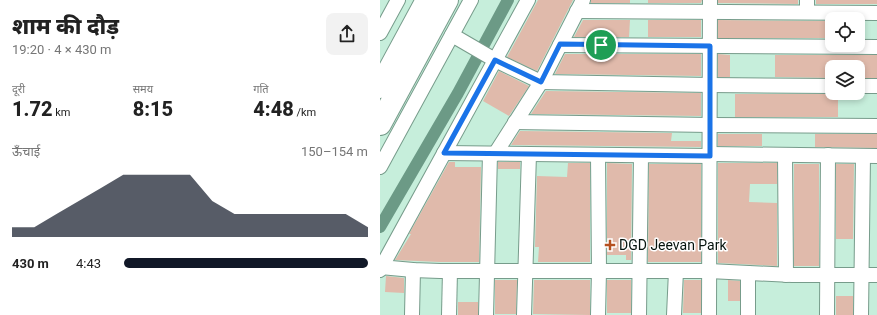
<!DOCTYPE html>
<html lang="hi">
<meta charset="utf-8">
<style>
body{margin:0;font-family:Roboto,"Noto Sans Devanagari",sans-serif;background:#f2f2f2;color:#222;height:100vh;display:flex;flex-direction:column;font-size:15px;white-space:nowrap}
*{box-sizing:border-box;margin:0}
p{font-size:13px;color:#767676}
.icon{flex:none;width:22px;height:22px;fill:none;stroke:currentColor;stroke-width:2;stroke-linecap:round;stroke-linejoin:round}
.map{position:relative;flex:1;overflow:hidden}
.sheet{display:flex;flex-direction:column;background:#fff;width:380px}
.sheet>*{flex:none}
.tools{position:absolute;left:445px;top:12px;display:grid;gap:8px}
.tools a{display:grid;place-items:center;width:40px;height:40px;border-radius:8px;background:#fff;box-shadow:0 2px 6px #0003;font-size:20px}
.pin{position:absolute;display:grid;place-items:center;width:34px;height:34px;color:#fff;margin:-17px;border:2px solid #fff;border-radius:50%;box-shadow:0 1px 4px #0007}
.round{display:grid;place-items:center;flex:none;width:42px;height:42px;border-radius:8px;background:#f2f2f2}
.head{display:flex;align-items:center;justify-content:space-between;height:68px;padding:0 12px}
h1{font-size:22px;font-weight:800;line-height:30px}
.metrics{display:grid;grid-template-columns:repeat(3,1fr);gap:6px;height:68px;padding:4px 12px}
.metrics div{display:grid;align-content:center}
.metrics b{font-size:20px;font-weight:800}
.metrics small{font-size:11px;font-weight:400}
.metrics p{font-size:11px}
.chart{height:112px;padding:8px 12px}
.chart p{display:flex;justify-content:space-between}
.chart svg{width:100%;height:72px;margin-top:4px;fill:#111827;opacity:.7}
ul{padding:0 12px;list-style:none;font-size:13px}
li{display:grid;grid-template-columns:64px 48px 1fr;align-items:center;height:30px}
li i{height:10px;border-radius:5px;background:#111827}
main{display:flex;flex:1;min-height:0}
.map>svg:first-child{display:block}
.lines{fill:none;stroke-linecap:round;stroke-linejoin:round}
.canal{stroke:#6c9a86;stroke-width:12}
.building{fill:#e0baab}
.minor-casing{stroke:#779c8b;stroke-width:16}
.primary-casing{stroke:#779c8b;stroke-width:24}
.minor{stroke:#fff;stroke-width:14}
.primary{stroke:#fff;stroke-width:22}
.route-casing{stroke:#fff;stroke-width:8}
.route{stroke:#1a73e8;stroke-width:5}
.poi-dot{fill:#b55020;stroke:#fff;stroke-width:1.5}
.labels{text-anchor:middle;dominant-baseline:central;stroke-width:3;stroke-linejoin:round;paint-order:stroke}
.poi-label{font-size:14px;fill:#05130d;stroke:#fff;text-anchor:start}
</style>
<main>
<section class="sheet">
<div class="head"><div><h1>शाम की दौड़</h1><p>19:20 · 4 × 430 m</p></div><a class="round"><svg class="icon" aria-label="share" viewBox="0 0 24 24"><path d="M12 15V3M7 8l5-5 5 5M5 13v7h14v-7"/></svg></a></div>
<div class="metrics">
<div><p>दूरी</p><b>1.72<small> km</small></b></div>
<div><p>समय</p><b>8:15</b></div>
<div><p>गति</p><b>4:48<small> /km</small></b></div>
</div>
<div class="chart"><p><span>ऊँचाई</span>150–154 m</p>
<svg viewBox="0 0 160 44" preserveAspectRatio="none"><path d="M0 44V38L10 38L20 30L30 22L40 14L50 6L60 6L70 6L80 6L90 22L100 30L110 30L120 30L130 30L140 30L150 30L160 38V44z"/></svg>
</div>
<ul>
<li><b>430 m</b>4:43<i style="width:100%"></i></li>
</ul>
</section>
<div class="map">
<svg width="497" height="315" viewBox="0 0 497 315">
<rect width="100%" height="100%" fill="#c6eedb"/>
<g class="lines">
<path class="canal" d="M0,227l78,-134 50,-93"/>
</g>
<g class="building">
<path d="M158,0h35l-36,71 -30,-14z"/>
<rect x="211" y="0" width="39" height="3"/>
<path d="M268,0h54l-1,3h-53z"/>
<path d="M338,0h80v4l-80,-1z"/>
<rect x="436" y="0" width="61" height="4"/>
<path d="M203,20h47l-1,17h-55z"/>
<rect x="268" y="20" width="53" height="17"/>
<path d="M338,20l114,1v17h-114z"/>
<path d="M185,54h136v22l-146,-2z"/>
<path d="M338,54l12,1v22h-12z"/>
<path d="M395,55h102v23h-14v-11h-31v11l-57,-1z"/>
<path d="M119,71l30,15 -20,30 -26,-15z"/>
<path d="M166,91l155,2v23l-170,-2z"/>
<path d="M458,93v24h-103v-23h97z"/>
<path d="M140,131l152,2 -1,8h30v6l-190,-2z"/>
<rect x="338" y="134" width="44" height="12"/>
<path d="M435,134h62v14l-62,-1z"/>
<path d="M69,162h6v5h26l-2,95h-39l-45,-2 16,-26h-2z"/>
<rect x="118" y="162" width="22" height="7"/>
<path d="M188,163h22v99h-52l1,-15h-4l2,-71 30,1z"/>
<path d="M227,163l25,1 -1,96h-5v-5h-19z"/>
<path d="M338,163h59v21h-27l-1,18 28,1v63l-59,-3z"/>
<path d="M269,164h52v98h-53z"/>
<rect x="414" y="164" width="25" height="102"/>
<path d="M456,164h18l-1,75h-17z"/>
<path d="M6,276l18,2v15l-19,-1z"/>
<path d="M115,280h22l-1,34h-21z"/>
<path d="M154,280h56v35l-57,-1z"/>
<rect x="227" y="280" width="24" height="33"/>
<path d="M304,280h17v33h-18z"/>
<path d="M348,280l12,1v20h-12z"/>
<rect x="456" y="296" width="17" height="19"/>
<rect x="78" y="302" width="20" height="13"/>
</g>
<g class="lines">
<defs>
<g id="minor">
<path d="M197,11l300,2"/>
<path d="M427,12v-12"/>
<path d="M0,33l18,-33"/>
<path d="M72,35l43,25 46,22 169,3 122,1"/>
<path d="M180,45l317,2"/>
<path d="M478,86h19"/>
<path d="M135,122l195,3 167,1"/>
<path d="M64,153l266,3"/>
<path d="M115,154l46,-72 42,-82"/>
<path d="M330,154l167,2"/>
<path d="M218,155l1,116 -1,44"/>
<path d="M405,155l1,120"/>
<path d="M0,167l91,-167"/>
<path d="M0,267l33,3 27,1h269l83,4h85"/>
<path d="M0,270l148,-270"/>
<path d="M368,273v42"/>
<path d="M32,315l1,-45"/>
<path d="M69,315l1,-44"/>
<path d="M106,315l4,-161"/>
<path d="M144,315l5,-161"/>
<path d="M259,315l2,-159"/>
<path d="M294,315l2,-44"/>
<path d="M329,315l1,-315"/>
<path d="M447,315l1,-160"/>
<path d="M481,315l2,-159"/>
</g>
<g id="primary">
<path d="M0,87l47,-87"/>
<path d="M0,124l67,-124"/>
</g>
</defs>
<use href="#minor" class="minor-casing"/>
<use href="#primary" class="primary-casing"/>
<use href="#minor" class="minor"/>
<use href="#primary" class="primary"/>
</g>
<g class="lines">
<defs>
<path id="route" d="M180,44l150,2v110l-266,-3 51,-93 46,22z"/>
</defs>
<use href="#route" class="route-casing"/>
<use href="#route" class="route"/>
</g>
<path class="poi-dot" d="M228 239h4v4h4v4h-4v4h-4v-4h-4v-4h4z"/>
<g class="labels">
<g class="poi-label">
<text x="239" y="245">DGD Jeevan Park</text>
</g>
</g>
</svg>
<div class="tools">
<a><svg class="icon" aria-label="locate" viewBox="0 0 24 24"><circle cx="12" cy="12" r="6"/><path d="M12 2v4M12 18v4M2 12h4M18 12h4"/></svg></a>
<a><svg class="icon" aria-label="layers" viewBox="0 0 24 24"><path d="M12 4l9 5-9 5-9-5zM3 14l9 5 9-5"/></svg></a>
</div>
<div class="pin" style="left:221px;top:45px;background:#1e9e55"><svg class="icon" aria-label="arrive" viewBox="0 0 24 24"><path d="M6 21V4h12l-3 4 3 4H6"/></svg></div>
</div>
</main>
